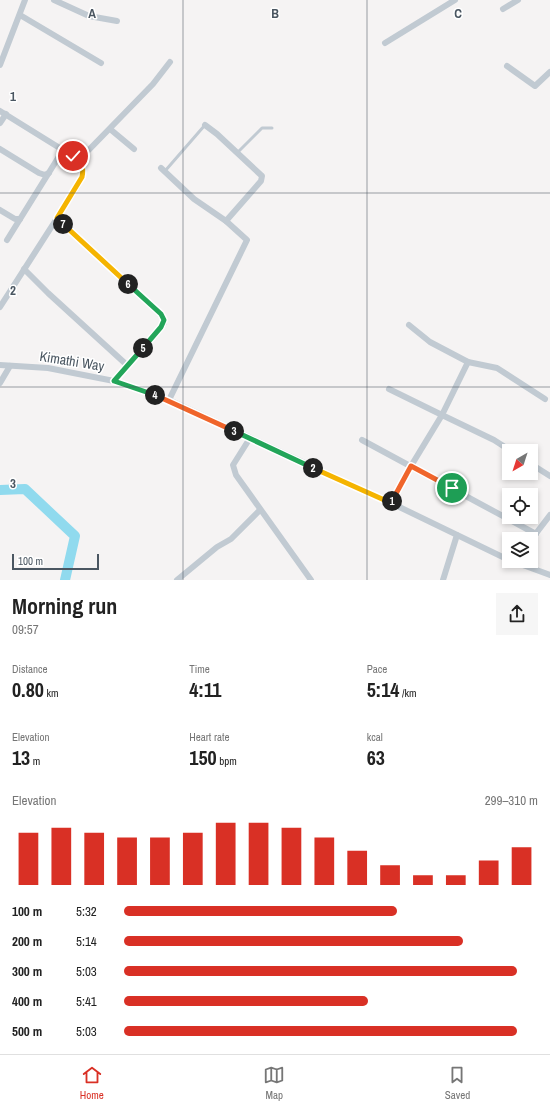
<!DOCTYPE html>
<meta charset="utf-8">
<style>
body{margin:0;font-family:"Archivo Narrow",sans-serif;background:#f6f6f6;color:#222;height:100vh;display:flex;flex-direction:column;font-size:15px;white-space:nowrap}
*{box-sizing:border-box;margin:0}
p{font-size:13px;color:#767676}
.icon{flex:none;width:22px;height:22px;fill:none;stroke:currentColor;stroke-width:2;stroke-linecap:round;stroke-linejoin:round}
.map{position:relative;height:580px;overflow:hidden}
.details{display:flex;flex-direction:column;background:#fff;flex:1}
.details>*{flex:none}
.needle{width:26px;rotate:219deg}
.buttons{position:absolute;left:502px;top:444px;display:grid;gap:8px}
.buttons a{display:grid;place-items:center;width:36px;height:36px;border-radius:0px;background:#fff;box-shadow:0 2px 6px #0003;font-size:20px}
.scale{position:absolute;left:12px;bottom:10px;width:87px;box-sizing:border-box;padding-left:4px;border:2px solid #4a5661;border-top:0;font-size:11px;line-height:14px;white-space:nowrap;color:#4a5661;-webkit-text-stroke:3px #fff;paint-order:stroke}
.pin{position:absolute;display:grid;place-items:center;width:34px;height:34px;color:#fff;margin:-17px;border:2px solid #fff;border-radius:50%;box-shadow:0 1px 4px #0007}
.km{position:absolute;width:20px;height:20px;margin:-10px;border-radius:50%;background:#222;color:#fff;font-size:11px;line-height:20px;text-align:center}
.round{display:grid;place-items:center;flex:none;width:42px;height:42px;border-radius:0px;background:#f6f6f6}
.summary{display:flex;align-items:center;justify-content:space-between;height:68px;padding:0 12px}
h1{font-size:22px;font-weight:800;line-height:30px}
.figures{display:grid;grid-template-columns:repeat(3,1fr);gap:6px;height:68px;padding:4px 12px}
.figures div{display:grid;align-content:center}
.figures b{font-size:20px;font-weight:800}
.figures small{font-size:11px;font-weight:400}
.figures p{font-size:11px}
.chart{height:112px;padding:8px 12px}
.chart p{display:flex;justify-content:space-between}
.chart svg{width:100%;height:72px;margin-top:4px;stroke:#d93025;stroke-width:6}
ul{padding:0 12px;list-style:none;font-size:13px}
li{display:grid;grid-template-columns:64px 48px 1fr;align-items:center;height:30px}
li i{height:10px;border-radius:5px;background:#d93025}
.tabs{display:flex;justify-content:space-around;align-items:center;height:56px;border-top:1px solid #e0e0e0;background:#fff;font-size:11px;color:#767676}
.tabs a{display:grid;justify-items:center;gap:2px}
.tabs .selected{color:#d93025}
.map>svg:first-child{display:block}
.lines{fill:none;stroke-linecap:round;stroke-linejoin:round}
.river{stroke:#90daee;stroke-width:10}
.service{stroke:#c1cad2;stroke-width:3}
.minor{stroke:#c1cad2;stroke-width:6}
.split-1-casing{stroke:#fff;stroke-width:8}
.split-2-casing{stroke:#fff;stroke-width:8}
.split-3-casing{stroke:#fff;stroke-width:8}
.split-4-casing{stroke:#fff;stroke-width:8}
.split-5-casing{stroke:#fff;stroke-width:8}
.split-6-casing{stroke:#fff;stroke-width:8}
.split-7-casing{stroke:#fff;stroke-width:8}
.split-8-casing{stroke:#fff;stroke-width:8}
.split-1{stroke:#f0652b;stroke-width:5}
.split-2{stroke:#f5b400;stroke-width:5}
.split-3{stroke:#22a559;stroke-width:5}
.split-4{stroke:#f0652b;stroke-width:5}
.split-5{stroke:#22a559;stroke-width:5}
.split-6{stroke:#22a559;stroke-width:5}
.split-7{stroke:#f5b400;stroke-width:5}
.split-8{stroke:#f5b400;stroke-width:5}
.grid{fill:none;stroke:#4a5661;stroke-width:1;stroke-opacity:0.55}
.labels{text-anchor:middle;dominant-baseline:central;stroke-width:3;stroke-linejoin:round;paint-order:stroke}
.street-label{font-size:14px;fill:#4a5661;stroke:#fff}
.grid-label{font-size:13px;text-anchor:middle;font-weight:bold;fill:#4a5661;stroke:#fff;stroke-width:3;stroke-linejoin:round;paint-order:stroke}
</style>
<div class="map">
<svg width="550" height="580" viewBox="0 0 550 580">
<rect width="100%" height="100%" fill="#f5f3f3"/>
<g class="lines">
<path class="river" d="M0,490l25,-1 50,47 -10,44"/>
<g class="service">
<path d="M237,153l25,-25h10"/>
<path d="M165,171l40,-46"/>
</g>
<g class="minor">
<path d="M54,0l35,16 28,5"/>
<path d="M503,9l15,-9"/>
<path d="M20,15l81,48"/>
<path d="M385,43l70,-43"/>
<path d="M0,65l25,-65"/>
<path d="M507,66l28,20 15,-14"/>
<path d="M0,111l79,49c7,10 3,17 -2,27l-77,120"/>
<path d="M0,123l6,-9"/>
<path d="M205,125l12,9 45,42 -1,5 -35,40"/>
<path d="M110,129l24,20"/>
<path d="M0,149l39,24 6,2 4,-2"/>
<path d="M79,160l74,-76 17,-22"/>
<path d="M161,168l33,31 32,22 21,19 -78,160"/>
<path d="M0,210l15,9h5"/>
<path d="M57,218l106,99 1,6 -3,4 -47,54"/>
<path d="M7,240l56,-90"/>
<path d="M24,269l24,24 80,73"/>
<path d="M409,325l21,17 38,20 29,6 48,31"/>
<path d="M0,365l48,3 66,13 55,19 222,103 118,57"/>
<path d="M0,383l10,-17"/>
<path d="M389,389l53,26 26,-53"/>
<path d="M250,438l-17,27 3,10 75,105"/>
<path d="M362,440l174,94"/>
<path d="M531,464l19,12"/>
<path d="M391,503l20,-37 31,-51 52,25 17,11"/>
<path d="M531,540l19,-25"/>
<path d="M512,561l38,14"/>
<path d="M177,580l40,-33 14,-8 29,-29"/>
<path d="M443,580l14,-45"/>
</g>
</g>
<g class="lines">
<defs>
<path id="split-1" d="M392,501l19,-35 41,22"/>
<path id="split-2" d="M313,468l78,35 1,-2"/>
<path id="split-3" d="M234,431l79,37"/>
<path id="split-4" d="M155,395l79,36"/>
<path id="split-5" d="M143,348l-29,33 41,14"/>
<path id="split-6" d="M128,284l33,30 3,6 -3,7 -18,21"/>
<path id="split-7" d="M63,224l65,60"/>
<path id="split-8" d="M63,224l-6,-6 25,-41c2,-10 0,-15 -9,-21"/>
</defs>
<use href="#split-1" class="split-1-casing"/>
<use href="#split-2" class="split-2-casing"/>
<use href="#split-3" class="split-3-casing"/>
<use href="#split-4" class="split-4-casing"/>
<use href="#split-5" class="split-5-casing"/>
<use href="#split-6" class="split-6-casing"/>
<use href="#split-7" class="split-7-casing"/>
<use href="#split-8" class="split-8-casing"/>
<use href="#split-1" class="split-1"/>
<use href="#split-2" class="split-2"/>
<use href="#split-3" class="split-3"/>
<use href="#split-4" class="split-4"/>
<use href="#split-5" class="split-5"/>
<use href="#split-6" class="split-6"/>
<use href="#split-7" class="split-7"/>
<use href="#split-8" class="split-8"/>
</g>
<path class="grid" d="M183,0v580M367,0v580M0,193h550M0,387h550"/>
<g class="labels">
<g class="street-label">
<text transform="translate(72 361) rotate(9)">Kimathi Way</text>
</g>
</g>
<g class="grid-label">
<text x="92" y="18">A</text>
<text x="275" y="18">B</text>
<text x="458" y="18">C</text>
<text x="13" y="101">1</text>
<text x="13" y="295">2</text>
<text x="13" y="488">3</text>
</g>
</svg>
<div class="buttons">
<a><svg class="needle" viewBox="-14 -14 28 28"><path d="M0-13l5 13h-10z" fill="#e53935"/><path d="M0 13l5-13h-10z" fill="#767676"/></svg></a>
<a><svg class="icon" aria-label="locate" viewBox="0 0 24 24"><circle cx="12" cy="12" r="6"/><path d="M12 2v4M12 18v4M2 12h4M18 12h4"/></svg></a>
<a><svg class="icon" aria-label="layers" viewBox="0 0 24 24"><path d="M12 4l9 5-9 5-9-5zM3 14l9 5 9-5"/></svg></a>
</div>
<div class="scale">100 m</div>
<div class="pin" style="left:452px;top:488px;background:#1e9e55"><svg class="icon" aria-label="arrive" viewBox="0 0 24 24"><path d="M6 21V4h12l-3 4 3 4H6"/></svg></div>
<div class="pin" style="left:73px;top:156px;background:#d93025"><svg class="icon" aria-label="check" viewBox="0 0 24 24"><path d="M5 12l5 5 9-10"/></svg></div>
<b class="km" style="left:392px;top:501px">1</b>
<b class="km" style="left:313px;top:468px">2</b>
<b class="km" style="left:234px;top:431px">3</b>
<b class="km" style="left:155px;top:395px">4</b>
<b class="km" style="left:143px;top:348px">5</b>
<b class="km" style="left:128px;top:284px">6</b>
<b class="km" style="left:63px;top:224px">7</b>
</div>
<section class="details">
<div class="summary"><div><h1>Morning run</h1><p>09:57</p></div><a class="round"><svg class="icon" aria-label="share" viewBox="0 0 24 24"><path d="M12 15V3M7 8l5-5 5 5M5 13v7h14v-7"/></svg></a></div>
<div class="figures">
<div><p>Distance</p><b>0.80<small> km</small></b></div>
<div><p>Time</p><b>4:11</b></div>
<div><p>Pace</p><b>5:14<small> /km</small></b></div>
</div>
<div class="figures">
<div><p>Elevation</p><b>13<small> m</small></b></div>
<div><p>Heart rate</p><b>150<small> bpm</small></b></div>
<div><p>kcal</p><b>63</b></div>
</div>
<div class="chart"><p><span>Elevation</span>299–310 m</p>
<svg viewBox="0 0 160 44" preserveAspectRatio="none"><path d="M5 44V12M15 44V9M25 44V12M35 44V15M45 44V15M55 44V12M65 44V6M75 44V6M85 44V9M95 44V15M105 44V23M115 44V32M125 44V38M135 44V38M145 44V29M155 44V21"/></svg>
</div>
<ul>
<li><b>100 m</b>5:32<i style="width:66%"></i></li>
<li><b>200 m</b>5:14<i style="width:82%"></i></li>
<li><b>300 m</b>5:03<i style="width:95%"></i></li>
<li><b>400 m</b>5:41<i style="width:59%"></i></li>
<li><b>500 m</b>5:03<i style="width:95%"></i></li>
</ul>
</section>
<nav class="tabs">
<a class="selected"><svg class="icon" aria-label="home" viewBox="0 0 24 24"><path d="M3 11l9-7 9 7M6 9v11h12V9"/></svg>Home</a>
<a><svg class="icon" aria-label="map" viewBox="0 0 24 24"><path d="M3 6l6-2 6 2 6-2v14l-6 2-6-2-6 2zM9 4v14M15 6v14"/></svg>Map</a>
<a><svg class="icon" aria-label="saved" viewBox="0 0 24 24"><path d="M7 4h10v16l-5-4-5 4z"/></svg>Saved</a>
</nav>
